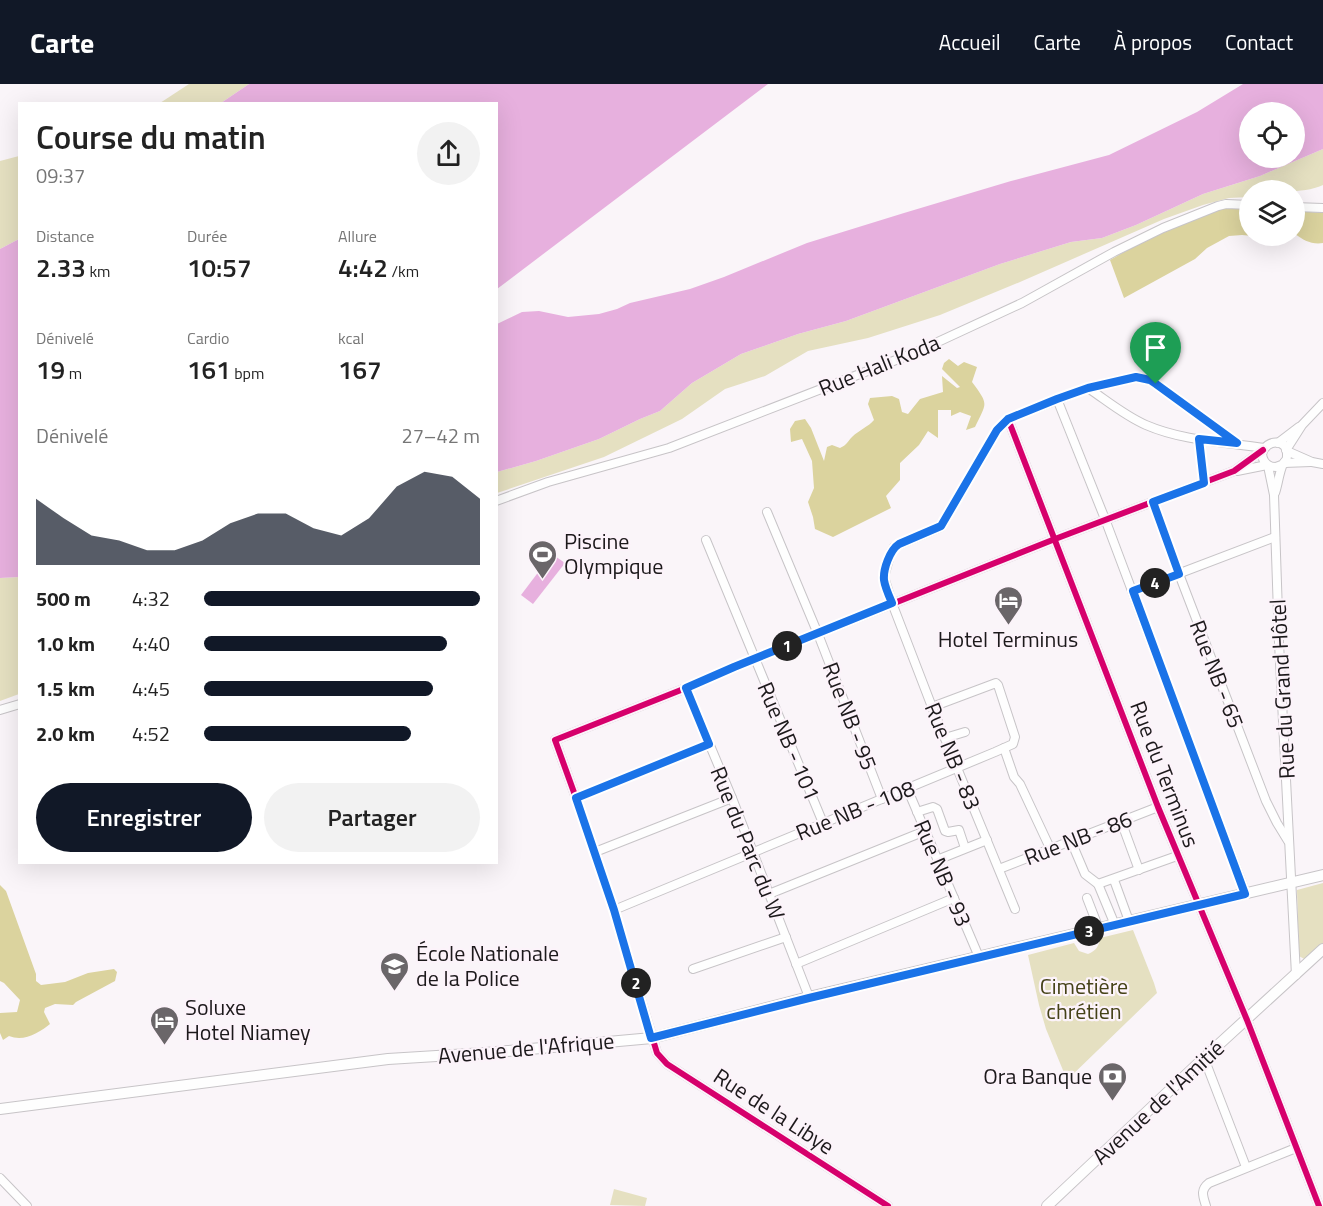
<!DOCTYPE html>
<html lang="fr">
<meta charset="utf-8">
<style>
body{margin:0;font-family:"Titillium Web",sans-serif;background:#f2f2f2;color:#222;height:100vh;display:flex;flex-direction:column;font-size:22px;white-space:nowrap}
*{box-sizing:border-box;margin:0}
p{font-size:20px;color:#767676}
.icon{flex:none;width:33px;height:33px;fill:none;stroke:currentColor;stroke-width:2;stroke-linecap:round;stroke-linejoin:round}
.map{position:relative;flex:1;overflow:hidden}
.details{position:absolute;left:18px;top:18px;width:480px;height:762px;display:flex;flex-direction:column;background:#fff;border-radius:0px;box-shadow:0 6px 24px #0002}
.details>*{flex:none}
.fabs{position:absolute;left:1239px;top:18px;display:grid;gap:12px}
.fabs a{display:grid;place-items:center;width:66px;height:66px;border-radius:50%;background:#fff;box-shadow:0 6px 24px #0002;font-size:30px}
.pin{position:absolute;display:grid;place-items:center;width:51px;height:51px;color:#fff;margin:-62px -26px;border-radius:50% 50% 50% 0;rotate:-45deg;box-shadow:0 0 6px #0007}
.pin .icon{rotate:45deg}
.km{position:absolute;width:30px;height:30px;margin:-15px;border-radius:50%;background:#222;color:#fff;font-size:16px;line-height:30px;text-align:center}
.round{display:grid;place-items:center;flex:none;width:63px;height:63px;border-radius:32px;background:#f2f2f2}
.headline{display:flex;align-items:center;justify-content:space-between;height:102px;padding:0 18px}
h1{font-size:33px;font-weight:600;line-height:45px}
.figures{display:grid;grid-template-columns:repeat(3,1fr);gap:9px;height:102px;padding:6px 18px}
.figures div{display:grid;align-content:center}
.figures b{font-size:26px;font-weight:600}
.figures small{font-size:16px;font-weight:400}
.figures p{font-size:16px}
.chart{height:168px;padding:12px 18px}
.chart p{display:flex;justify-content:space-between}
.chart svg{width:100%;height:108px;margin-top:6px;fill:#111827;opacity:.7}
.primary-button{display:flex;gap:12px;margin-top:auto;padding:12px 18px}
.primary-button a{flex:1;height:69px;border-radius:36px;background:#111827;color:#fff;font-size:24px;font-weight:600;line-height:69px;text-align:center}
.primary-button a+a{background:#f2f2f2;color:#222}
ul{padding:0 18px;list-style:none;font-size:20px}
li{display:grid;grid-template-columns:96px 72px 1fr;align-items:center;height:45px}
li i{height:15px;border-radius:8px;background:#111827}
header{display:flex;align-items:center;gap:36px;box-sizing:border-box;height:84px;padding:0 30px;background:#111827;color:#fff}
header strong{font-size:28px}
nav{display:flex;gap:33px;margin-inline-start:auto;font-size:21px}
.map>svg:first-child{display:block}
.green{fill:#e5e0c1}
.forest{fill:#dbd39e}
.water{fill:#e7b0de;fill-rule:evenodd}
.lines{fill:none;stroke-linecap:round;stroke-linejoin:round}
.minor-casing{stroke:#c7c4c7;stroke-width:10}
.major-casing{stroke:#c7c4c7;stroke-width:12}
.minor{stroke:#fefefe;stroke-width:8}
.major{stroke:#fefefe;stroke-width:10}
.cycleway-casing{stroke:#fcf3fa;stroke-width:10}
.cycleway{stroke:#d6006c;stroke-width:6}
.route-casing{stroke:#fff;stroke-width:12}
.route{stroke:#1a73e8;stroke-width:8}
.labels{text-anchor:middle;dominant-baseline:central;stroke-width:4.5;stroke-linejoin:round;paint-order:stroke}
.street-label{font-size:22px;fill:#1c191b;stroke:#fcf3fa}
.poi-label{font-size:22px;fill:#1c191b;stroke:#fcf3fa;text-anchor:start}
.park-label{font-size:22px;fill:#454217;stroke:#fcf3fa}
</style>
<header>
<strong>Carte</strong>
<nav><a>Accueil</a><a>Carte</a><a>À propos</a><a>Contact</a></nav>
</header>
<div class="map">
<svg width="1323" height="1122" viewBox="0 0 1323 1122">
<rect width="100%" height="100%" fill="#faf5f9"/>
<g class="green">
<path d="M189,0h60l-28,19h-61z"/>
<path d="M1323,65v36c-22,10 -49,5 -73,5l-1,7 -20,1 -26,7 -39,14 -144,63 -80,33 -72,23 -60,13 -43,25 -40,13 -43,30 -78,38 -107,36v-21l39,-11 63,-22 41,-20 20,-8 32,-28 49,-29 57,-20 48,-13 154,-57 71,-22 31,-4 34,-13 67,-31 57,-18z"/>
<path d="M19,72v83l-19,10v-88z"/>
<path d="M19,493v117l-19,7v-123z"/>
<path d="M1323,799v60l-17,17 -7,-4 -2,-66z"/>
<path d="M1133,846l21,53 3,10 -90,87 -21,-51 -7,-24 -11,-50 46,-12 5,8 9,3c8,-3 11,-8 12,-16z"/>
<path d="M614,1105l33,9 -2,8 -35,-1z"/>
</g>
<g class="forest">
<path d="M1226,123l23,2 1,27h3l-11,-1 -13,1 -22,12 -12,11 -71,39 -14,-38 57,-32z"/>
<path d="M1295,127l28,2v30c-11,2 -20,-3 -28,-9z"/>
<path d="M949,275l9,7 6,-4 13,5 -5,15c17,23 15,20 3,45l-9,3 5,-14 -11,-4 -9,4v-6h-13v28l-10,-7 -9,14 -19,18v17l-14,16 5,12 -58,29 -18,-8 -2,-12 -5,-15 6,-14 -2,-27 -10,-22 -11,3 -1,-13 5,-8 10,-2 6,9 13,33 3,-14 5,-2 8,3c7,-3 7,-6 12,-11 7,-7 16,-10 22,-17l-6,-16 2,-6 22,-2 7,3 3,13 6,2 12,-15 23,-7 -1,-16 15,12 3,-1 -18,-18 2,-6z"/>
<path d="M0,801l6,6 30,83v7l5,4 24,-3 23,-9 26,-4 3,3 -2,9 -39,21 -3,3 -18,-1 -10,4 -1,4 6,12c-7,6 -20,14 -31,14 -3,0 -7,-1 -10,-2l-6,4 -3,-7v-20l17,-1 3,-12 -16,-17 -4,-2z"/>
</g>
<g class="water">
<path d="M249,0h519l-271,205 -1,-185 -275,-1z"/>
<path d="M1243,0h80v65l-63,27 -57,18 -67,31 -34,13 -31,4 -71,22 -154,57 -48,13 -57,20 -49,29 -32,28 -20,8 -41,20 -63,22 -39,11v-148l25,-12 17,-1 29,6 31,-3 18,-5 13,-6 60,-14 34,-12 83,-34 97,-30 107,-32 98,-26 88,-43zM1250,28h44v46h-44z"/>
<path d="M19,155v338l-19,1v-329z"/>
<path d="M552,470l13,9 -32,41 -12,-9z"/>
</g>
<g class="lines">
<defs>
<g id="minor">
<path d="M1294,123l29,1"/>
<path d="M1088,304c18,12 37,28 58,37 37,16 79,17 118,23"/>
<path d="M1057,315l48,120 141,375"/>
<path d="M1008,335l150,388 89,213 72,186"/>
<path d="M1199,355l5,44"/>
<path d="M1278,359l21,-16"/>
<path d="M1286,366l16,-25 21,-22"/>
<path d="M1287,367l25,11 11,2"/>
<path d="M1284,379l27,-1"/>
<path d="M1268,382l6,29 5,148 17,332"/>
<path d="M1237,387l30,-6"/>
<path d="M1275,409c3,-9 4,-20 8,-29 3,-5 4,-3 4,-9 1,-16 -21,-17 -25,-1 1,9 6,13 14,13l8,-3"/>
<path d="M496,417l52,-19 121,-34 245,-95 108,-50 92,-51 49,-24 55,-22 8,-2 24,1"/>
<path d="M1153,418l26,72 87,227 11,22 11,18"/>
<path d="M767,428l51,122 64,165"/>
<path d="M706,456l117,283"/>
<path d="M1133,507l142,-54"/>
<path d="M686,604l46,110 77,199"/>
<path d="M0,626l20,-6"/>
<path d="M945,654l20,-6"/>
<path d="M1004,664l10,29 6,7 30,64"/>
<path d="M907,704l72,169"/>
<path d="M576,714l133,-54"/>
<path d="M917,728l16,-5 4,2 8,22 3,1 11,-2 6,18"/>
<path d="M1121,737l18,49"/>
<path d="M1071,757l14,33 13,10"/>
<path d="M595,768l137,-54"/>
<path d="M937,776l50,-20"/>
<path d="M999,785l159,-62"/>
<path d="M1114,796l15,41"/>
<path d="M1098,800l79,-28"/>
<path d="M1098,800l17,41"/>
<path d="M769,810l156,-63"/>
<path d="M1087,814l12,31"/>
<path d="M1015,825l-83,-202 -40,-104 -8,-26 7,-25 3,-5 47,-20 56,-96 11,-12 80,-31 48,-11 14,3 87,63"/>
<path d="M614,826l381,-158 18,-8 2,-7 -17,-52 -2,-2 -64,24"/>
<path d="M796,880l158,-66"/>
<path d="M693,885l93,-32"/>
<path d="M1204,974l42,109"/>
<path d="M0,1094l27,28"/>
<path d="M888,1122l-221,-142 -10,-11 -43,-143 -38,-112 -21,-58 131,-52 48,-21 321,-128 179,-68 29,-21"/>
<path d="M1206,1122c-3,-10 -6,-16 3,-23l87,-35"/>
</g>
<g id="major">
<path d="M0,1025l388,-50 97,-6 167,-15 157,-41 514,-122"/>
<path d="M1047,1122l157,-148 119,-109"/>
</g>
</defs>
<use href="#minor" class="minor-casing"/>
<use href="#major" class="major-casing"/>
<use href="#minor" class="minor"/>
<use href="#major" class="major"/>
<defs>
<g id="cycleway">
<path d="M1008,335l150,388 89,213 72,186"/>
<path d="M888,1122l-221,-142 -10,-11 -43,-143 -38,-112 -21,-58 131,-52 48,-21 321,-128 179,-68 29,-21"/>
</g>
</defs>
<use href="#cycleway" class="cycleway-casing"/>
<use href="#cycleway" class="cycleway"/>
</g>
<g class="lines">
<defs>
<path id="route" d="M1136,293l14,3 6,4 81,59 -38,-4 5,44 -51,19 26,72 -46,17 112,303 -436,104 -158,40 -37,-128 -38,-112 133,-54 -23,-56 48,-21 158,-64c-3,-7 -7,-16 -8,-23 -1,-11 6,-30 15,-36l42,-18 56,-96 11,-11 49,-20 31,-11z"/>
</defs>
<use href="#route" class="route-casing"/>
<use href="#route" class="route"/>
</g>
<defs>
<symbol id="stadium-pin" viewBox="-11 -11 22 30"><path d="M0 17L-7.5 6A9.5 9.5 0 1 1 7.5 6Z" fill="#6a6669" stroke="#fcf3fa"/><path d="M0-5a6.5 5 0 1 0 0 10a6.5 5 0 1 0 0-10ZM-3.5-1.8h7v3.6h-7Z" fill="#fff"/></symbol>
<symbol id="hotel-pin" viewBox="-11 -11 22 30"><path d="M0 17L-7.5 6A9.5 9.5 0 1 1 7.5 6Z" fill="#6a6669" stroke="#fcf3fa"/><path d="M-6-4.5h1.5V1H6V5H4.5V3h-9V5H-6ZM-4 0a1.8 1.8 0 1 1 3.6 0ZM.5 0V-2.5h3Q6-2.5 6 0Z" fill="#fff"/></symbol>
<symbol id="university-pin" viewBox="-11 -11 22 30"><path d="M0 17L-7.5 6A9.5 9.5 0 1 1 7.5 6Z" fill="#6a6669" stroke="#fcf3fa"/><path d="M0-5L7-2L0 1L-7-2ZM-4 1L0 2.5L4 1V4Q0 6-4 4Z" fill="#fff"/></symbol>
<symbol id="bank-pin" viewBox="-11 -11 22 30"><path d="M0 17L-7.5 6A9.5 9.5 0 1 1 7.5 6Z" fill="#6a6669" stroke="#fcf3fa"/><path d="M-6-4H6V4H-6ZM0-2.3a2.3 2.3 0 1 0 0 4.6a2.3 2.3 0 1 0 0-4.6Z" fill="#fff"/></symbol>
</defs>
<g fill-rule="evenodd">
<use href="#stadium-pin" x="526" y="454" width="33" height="45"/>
<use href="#hotel-pin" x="992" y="500" width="33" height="45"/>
<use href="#university-pin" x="378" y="866" width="33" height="45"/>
<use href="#hotel-pin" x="148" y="920" width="33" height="45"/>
<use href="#bank-pin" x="1096" y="976" width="33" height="45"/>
</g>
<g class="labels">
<g class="street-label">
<text transform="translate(879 281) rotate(-22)">Rue Hali Koda</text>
<text transform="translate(1217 590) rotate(69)">Rue NB - 65</text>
<text transform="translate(1282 605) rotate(-93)">Rue du Grand Hôtel</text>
<text transform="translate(850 632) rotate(69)">Rue NB - 95</text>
<text transform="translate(789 657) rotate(67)">Rue NB - 101</text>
<text transform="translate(953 672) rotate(68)">Rue NB - 83</text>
<text transform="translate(1165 690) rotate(69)">Rue du Terminus</text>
<text transform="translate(855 726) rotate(-22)">Rue NB - 108</text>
<text transform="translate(1078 754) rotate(-21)">Rue NB - 86</text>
<text transform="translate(748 759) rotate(68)">Rue du Parc du W</text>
<text transform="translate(943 789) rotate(67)">Rue NB - 93</text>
<text transform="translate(526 964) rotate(-5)">Avenue de l'Afrique</text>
<text transform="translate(1158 1018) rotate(-43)">Avenue de l'Amitié</text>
<text transform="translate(774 1027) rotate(33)">Rue de la Libye</text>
</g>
<g class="poi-label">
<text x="564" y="457">Piscine<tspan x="564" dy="25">Olympique</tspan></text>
<text x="1008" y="555" text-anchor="middle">Hotel Terminus</text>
<text x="416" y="869">École Nationale<tspan x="416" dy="25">de la Police</tspan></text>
<text x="185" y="923">Soluxe<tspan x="185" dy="25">Hotel Niamey</tspan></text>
<text x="1092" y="992" text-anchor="end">Ora Banque</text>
</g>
<g class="park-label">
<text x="1084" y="902">Cimetière<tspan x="1084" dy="25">chrétien</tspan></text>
</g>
</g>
</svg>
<div class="fabs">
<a><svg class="icon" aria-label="locate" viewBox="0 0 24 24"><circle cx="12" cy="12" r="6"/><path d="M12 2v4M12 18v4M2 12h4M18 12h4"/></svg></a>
<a><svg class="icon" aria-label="layers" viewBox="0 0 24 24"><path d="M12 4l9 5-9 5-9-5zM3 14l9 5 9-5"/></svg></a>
</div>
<div class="pin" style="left:1156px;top:300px;background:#1e9e55"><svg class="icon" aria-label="arrive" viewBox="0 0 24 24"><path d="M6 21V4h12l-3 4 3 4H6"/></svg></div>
<b class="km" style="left:787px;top:562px">1</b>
<b class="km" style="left:636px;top:899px">2</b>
<b class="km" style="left:1089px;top:847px">3</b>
<b class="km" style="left:1155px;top:499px">4</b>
<section class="details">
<div class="headline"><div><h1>Course du matin</h1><p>09:37</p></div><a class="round"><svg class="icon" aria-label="share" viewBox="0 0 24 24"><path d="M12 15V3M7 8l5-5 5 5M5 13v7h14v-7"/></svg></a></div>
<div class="figures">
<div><p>Distance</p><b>2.33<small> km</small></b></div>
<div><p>Durée</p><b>10:57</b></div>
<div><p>Allure</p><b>4:42<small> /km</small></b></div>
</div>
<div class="figures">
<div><p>Dénivelé</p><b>19<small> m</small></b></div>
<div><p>Cardio</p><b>161<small> bpm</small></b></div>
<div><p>kcal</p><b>167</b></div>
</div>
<div class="chart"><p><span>Dénivelé</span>27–42 m</p>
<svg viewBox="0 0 160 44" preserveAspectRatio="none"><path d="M0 44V17L10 25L20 32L30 34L40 38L50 38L60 34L70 27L80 23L90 23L100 29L110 32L120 25L130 12L140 6L150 8L160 17V44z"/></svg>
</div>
<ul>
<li><b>500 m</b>4:32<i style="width:100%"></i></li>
<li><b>1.0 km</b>4:40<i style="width:88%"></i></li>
<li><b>1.5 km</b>4:45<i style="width:83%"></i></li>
<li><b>2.0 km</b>4:52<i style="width:75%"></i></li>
</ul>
<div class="primary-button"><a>Enregistrer</a><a>Partager</a></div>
</section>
</div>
